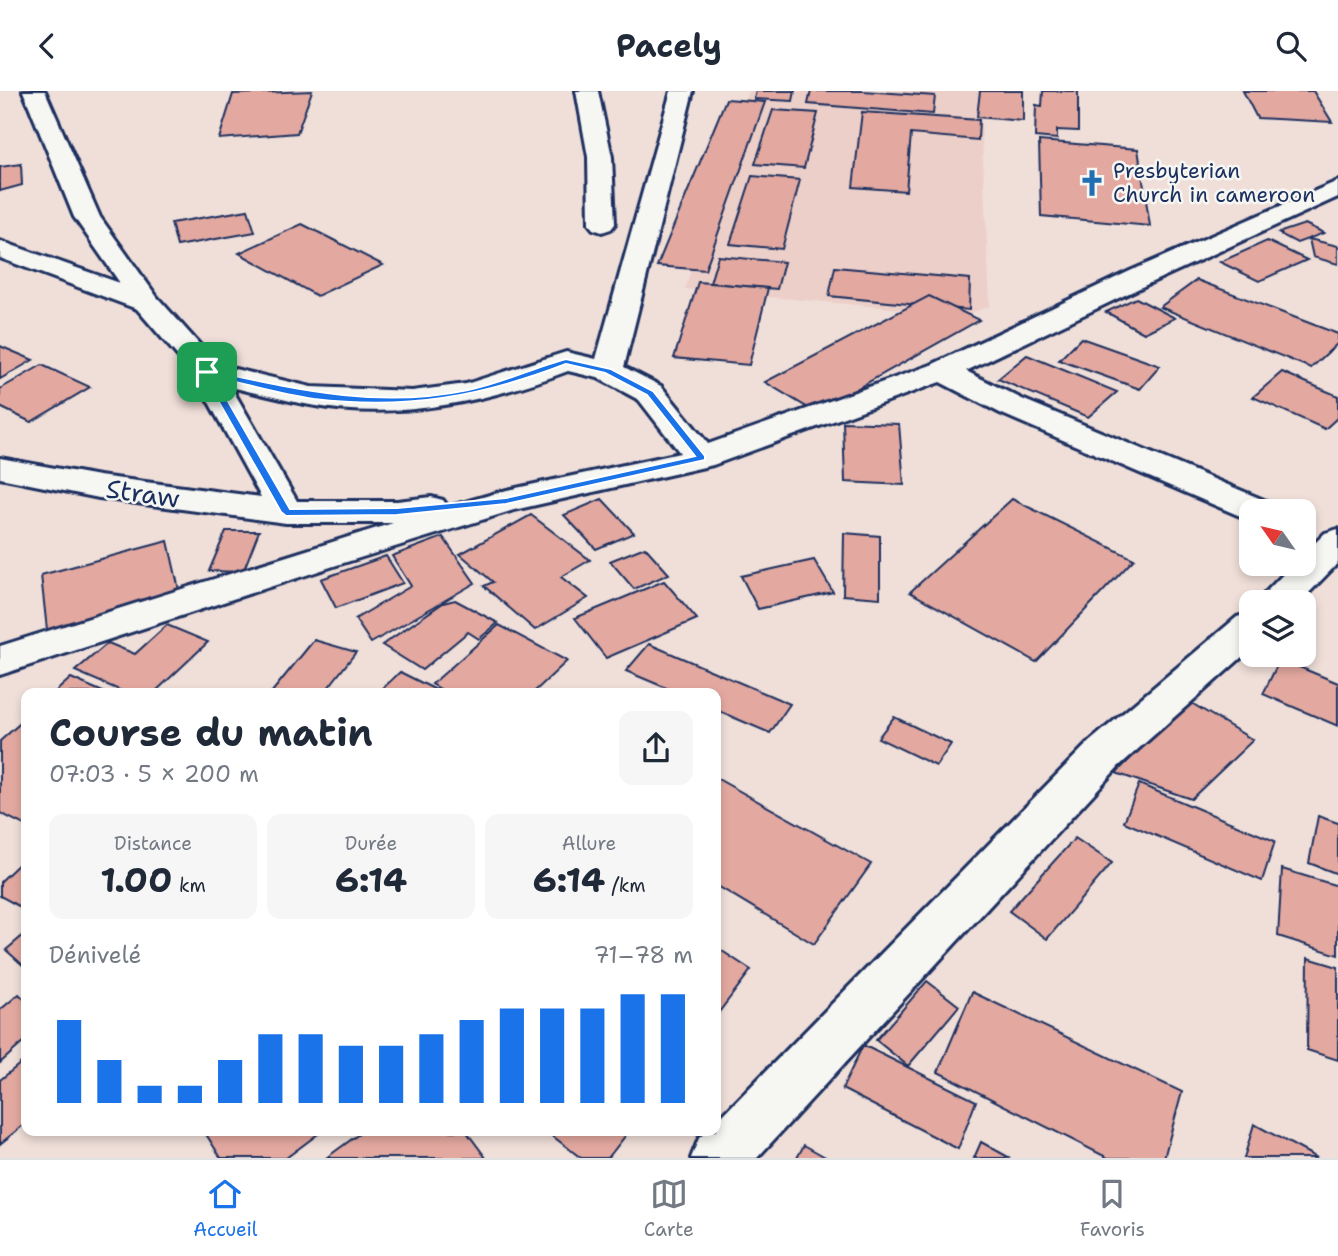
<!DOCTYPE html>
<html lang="fr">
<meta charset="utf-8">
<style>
body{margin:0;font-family:"Shantell Sans",sans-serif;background:#f6f6f7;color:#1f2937;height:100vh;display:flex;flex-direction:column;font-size:26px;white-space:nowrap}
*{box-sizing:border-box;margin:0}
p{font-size:23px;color:#747a83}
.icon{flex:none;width:38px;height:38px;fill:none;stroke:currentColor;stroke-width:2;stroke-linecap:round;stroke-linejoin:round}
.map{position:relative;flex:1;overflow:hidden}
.side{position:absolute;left:21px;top:597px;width:700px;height:448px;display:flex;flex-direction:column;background:#fff;border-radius:14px;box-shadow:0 4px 10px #0003}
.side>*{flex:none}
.needle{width:46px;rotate:304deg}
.tools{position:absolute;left:1239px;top:408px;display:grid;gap:14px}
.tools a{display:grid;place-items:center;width:77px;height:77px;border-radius:14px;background:#fff;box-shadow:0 4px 10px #0003;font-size:35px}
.pin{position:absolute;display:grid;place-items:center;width:60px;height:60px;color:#fff;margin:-30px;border-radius:14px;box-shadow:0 4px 10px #0006}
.round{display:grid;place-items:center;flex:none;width:74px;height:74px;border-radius:14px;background:#f6f6f7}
.headline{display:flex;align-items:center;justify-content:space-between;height:119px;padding:0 28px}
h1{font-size:38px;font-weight:700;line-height:52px}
.figures{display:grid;grid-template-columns:repeat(3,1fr);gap:10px;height:119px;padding:7px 28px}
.figures div{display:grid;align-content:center;border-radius:14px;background:#f6f6f7;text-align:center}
.figures b{font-size:35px;font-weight:700}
.figures small{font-size:19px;font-weight:400}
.figures p{font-size:19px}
.chart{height:196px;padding:14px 28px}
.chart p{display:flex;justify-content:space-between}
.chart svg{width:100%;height:126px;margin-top:7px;stroke:#1a73e8;stroke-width:6}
header{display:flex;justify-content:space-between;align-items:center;height:91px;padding:0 28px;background:#fff;font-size:32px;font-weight:700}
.menu{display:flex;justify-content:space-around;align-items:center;height:98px;border-top:2px solid #e0e1e3;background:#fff;font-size:19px;color:#747a83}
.menu a{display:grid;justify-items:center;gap:4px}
.menu .on{color:#1a73e8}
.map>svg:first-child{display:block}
.built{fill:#eccfc8}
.building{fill:#e3a9a0;stroke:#1b2f5e;stroke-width:2}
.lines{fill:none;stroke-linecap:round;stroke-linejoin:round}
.minor-casing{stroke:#1b2f5e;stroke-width:6}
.minor{fill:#f6f6f2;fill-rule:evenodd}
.route{fill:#1a73e8;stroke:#fff;stroke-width:2;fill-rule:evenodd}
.labels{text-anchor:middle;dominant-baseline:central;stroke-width:5;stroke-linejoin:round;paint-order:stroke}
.far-poi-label{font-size:21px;fill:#1b2f5e;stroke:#f6f6f2;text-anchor:start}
.street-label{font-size:26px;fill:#1b2f5e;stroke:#f6f6f2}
</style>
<header><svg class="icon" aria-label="back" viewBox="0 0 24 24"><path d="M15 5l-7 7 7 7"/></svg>Pacely<svg class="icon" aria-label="search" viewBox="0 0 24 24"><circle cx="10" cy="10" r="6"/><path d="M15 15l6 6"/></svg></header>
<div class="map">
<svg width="1338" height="1067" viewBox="0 0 1338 1067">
<rect width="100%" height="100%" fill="#f0dfd9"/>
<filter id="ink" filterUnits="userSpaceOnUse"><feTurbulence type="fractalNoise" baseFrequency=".0143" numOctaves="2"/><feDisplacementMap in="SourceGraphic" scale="14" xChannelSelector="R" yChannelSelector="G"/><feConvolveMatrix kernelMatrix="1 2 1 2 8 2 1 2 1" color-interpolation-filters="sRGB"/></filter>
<g filter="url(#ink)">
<path class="built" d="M749,0h274l-2,31 -40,-3 9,187 -24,9 -281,-26z"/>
<g class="building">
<path d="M312,0l-15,42 -78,6 14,-45z"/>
<path d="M756,0h39l-2,10 -39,-2z"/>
<path d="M811,0h52l72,5 -2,18 -125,-10z"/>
<path d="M980,0h43v30l-46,-4z"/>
<path d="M1043,0h35v40l-21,-1v9l-22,-2 1,-32 6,1z"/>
<path d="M1243,0h70l19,31 -75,-4z"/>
<path d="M726,8l39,3 -60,168 -48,-4z"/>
<path d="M773,19l45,3 -14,55 -49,-4z"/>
<path d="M862,21l117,8 -1,20 -67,-6 -5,57 -53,-4z"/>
<path d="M1039,50l99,8 12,77 -109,-10z"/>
<path d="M21,73l1,21 -22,6v-24z"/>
<path d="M752,85l48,4 -18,69 -52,-5z"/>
<path d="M248,119l7,22 -78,14 -6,-23z"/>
<path d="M302,133l81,41 -66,31 -78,-43z"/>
<path d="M1305,133l19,9 -27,10 -19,-10z"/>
<path d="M1309,148l29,7v18l-25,-7z"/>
<path d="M1267,150l40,19 -48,21 -39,-19z"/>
<path d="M718,165l66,6 -7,27 -67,-6z"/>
<path d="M835,176l135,12 -1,31 -140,-14z"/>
<path d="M1197,189l141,54v9l-27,25 -151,-61z"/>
<path d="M698,191l70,6 -19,77 -75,-7z"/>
<path d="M929,205l50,24 -164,92 -50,-30z"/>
<path d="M1136,207l39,20 -31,15 -38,-21z"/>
<path d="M1081,247l79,28 -20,23 -81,-29z"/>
<path d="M0,255l33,14 -33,19z"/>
<path d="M1027,264l90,37 -29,25 -90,-38z"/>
<path d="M42,274l48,22 -59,35 -31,-15v-18z"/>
<path d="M1282,281l56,24v21l-13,12 -72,-32z"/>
<path d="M843,331l56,2 5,61 -59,-3z"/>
<path d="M602,408l32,34 -38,16 -32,-34z"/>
<path d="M1012,408l122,60 -98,103 -126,-70z"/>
<path d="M531,424l59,45 -29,17 27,21 -53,32 -51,-44 9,-4 -33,-28z"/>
<path d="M226,440h33l-16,41 -34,-1z"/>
<path d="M844,442l36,3v62l-37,-3z"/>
<path d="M443,446l32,46 -104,60 -16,-24 56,-33 -19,-30z"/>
<path d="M168,450l12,53 -133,36 -6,-55z"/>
<path d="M645,456l24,27 -35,15 -24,-28z"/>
<path d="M386,465l17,27 -67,25 -15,-29z"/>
<path d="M814,469l19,32 -75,17 -17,-33z"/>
<path d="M664,490l33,38 -91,39 -31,-40z"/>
<path d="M455,509l43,23 -19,16 -11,-7 -46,38 -40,-25 61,-42z"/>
<path d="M167,534l41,17 -54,51h-28l-51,-22 33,-28 27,11z"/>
<path d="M499,534l68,36 -34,32h-86l-15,-9z"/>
<path d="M314,549l42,12 -32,41h-53z"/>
<path d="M649,553l141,60 -20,29 -54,-23v-17h-38l-52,-22z"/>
<path d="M1280,568l58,24v43l-75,-32z"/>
<path d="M400,581l42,21h-64z"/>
<path d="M71,587l34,15h-51z"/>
<path d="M1188,610l65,39 -62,59 -75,-26z"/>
<path d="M894,626l57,27 -15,22 -58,-28z"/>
<path d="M26,627v108l-26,-13v-72z"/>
<path d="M716,687l155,86 -57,80 -98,-59z"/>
<path d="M1139,693l136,57 -13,40 -138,-59z"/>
<path d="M1318,725l20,7v51l-29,-11z"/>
<path d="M1075,747l37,25 -65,76 -38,-28z"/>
<path d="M26,766v53l-26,-14v-14z"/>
<path d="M1282,778l56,17v69l-60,-19z"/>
<path d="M26,842v35l-20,-18z"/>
<path d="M716,856l35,23 -35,46z"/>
<path d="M1308,867l30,9v93l-31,-10z"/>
<path d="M927,890l32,25 -51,60 -32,-26z"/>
<path d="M972,901l210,100 -18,66h-56l-170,-86z"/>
<path d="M19,903l7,7v39l-26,23v-53z"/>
<path d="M863,954l113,56 -18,48 -116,-60z"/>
<path d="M26,968v64l-26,21v-64z"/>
<path d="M1254,1033l63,34h-73z"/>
<path d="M204,1040h118l-36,27h-65z"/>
<path d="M363,1040h103l20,27h-160z"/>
<path d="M546,1040h83l-21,27h-27z"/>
<path d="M981,1051l29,16h-36z"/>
<path d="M804,1054l23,13h-30z"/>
</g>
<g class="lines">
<defs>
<g id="minor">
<path d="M23,0h22l55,126 57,80 61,68 93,22 101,4 54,-7 100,-32 30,7 75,-268h22l-69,276 37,19 47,58 223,-79 199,-94 208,-90v16l-188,86 -184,88 56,28 249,104 5,8h-25v9l-4,-1 -247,-106 -60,-31 -227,83 -199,45 -177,55 -337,110v-29l393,-123h-107l-187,-25 -99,-20v-20l99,18 162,21 -67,-122 -57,-66 -137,-51v-17l120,42 -46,-66zM568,280l30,7 41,22 41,53 -173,37 -59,17 -5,-7 -12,-3 -34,4h-100l-66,-114c26,6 52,13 79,18 88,16 176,-3 258,-34z"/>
<path d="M576,0h22l14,66 3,67 -4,5 -9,3 -9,-3 -4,-5 -1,-67z"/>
<path d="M1338,438v34l-38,39h-41l6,-9 29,-30h10v-9l21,-21z"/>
<path d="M1251,522v36l-132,117 -362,392h-66l8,-20 8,-7h9v-9l373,-380 148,-125z"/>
</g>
</defs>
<use href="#minor" class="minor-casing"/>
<use href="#minor" class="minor"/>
</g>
</g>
<path class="route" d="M566,268l45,10 42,22 52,65v4l-199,44 -109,11 -111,1 -5,-4 -79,-140 5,-2c88,19 170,39 261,20 34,-7 65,-22 98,-31zM566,273l39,9 42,22 48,61 -189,42 -109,10 -107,1 -76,-132c32,7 66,17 100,22 92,11 166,-2 252,-35z"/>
<defs>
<symbol id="church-bare" viewBox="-9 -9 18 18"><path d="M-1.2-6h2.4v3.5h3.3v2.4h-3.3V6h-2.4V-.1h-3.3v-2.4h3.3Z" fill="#1f6fb2" stroke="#f6f6f2" stroke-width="2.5" paint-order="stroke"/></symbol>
</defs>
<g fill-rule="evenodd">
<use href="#church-bare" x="1073" y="73" width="38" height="38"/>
</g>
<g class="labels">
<g class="far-poi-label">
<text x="1113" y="80">Presbyterian<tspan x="1113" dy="24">Church in cameroon</tspan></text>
</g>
<g class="street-label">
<text transform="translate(143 402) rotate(8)">Straw</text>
</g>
</g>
</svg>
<div class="tools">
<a><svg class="needle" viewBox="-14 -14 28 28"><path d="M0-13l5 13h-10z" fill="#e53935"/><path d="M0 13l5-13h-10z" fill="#747a83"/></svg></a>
<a><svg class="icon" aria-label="layers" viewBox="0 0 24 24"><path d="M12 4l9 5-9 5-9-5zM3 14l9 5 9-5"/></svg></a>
</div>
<div class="pin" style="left:207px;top:281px;background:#1e9e55"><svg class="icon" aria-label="arrive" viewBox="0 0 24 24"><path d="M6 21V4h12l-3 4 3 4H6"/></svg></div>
<section class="side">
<div class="headline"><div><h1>Course du matin</h1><p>07:03 · 5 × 200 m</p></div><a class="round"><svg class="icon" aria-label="share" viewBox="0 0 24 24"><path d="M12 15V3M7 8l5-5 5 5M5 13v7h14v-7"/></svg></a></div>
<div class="figures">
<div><p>Distance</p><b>1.00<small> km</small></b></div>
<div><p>Durée</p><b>6:14</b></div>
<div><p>Allure</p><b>6:14<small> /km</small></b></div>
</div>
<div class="chart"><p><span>Dénivelé</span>71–78 m</p>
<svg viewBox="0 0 160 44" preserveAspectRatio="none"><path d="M5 44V15M15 44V29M25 44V38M35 44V38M45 44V29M55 44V20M65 44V20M75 44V24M85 44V24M95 44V20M105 44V15M115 44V11M125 44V11M135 44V11M145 44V6M155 44V6"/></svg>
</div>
</section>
</div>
<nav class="menu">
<a class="on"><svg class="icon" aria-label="home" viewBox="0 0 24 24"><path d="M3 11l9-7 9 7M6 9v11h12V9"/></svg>Accueil</a>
<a><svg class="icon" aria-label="map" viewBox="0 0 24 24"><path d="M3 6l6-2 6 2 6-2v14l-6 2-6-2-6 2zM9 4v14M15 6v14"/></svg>Carte</a>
<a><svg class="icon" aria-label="saved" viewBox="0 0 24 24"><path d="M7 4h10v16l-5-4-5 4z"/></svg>Favoris</a>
</nav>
